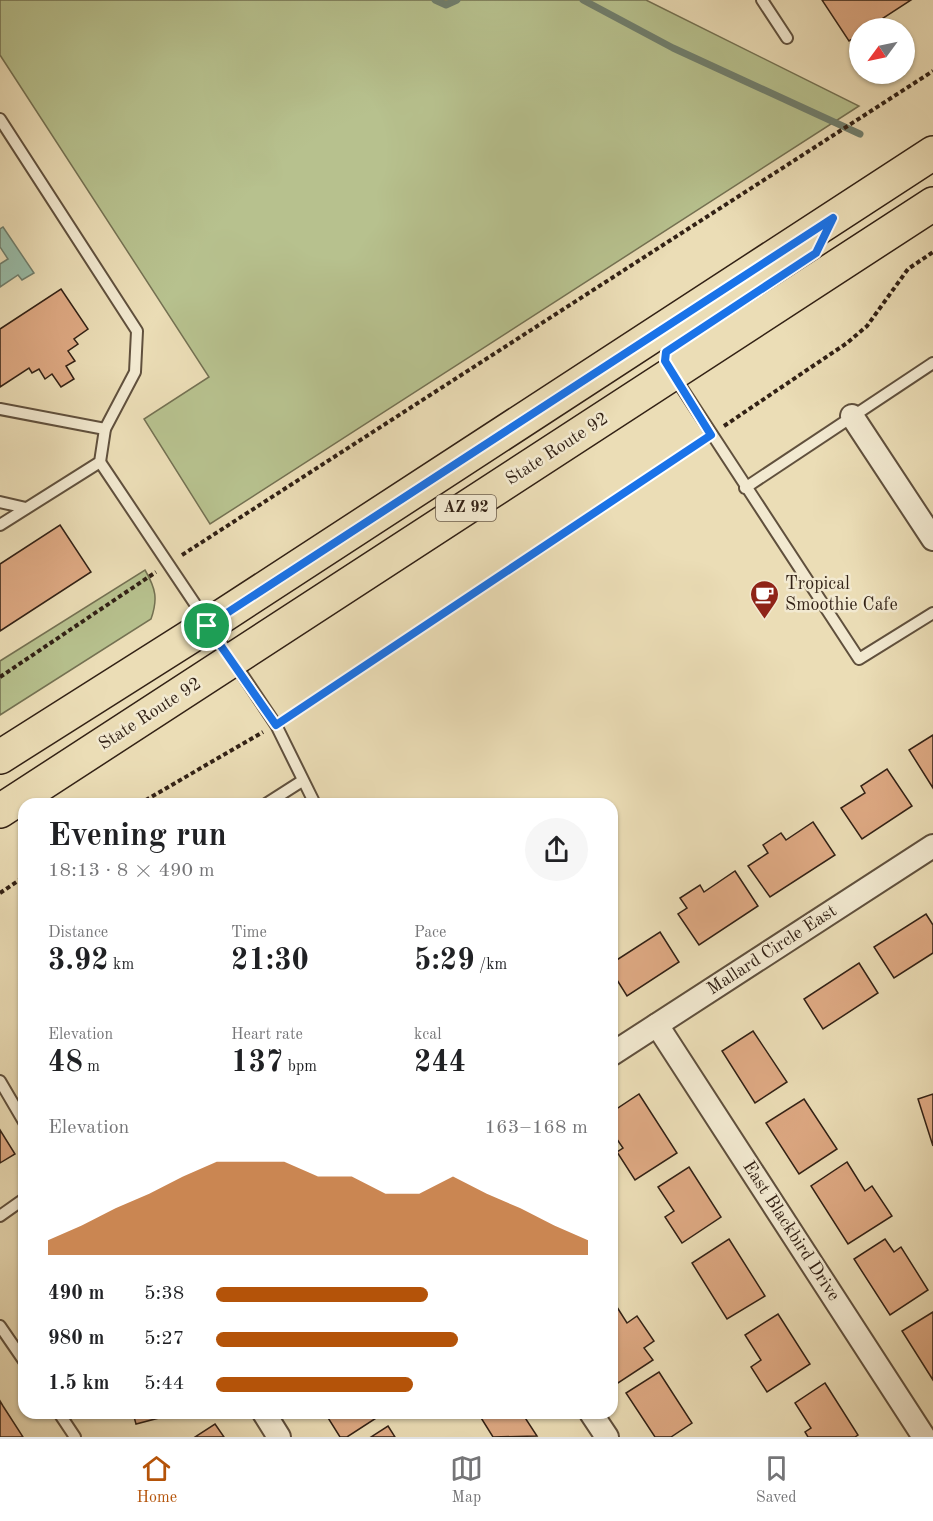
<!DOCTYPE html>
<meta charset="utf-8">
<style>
body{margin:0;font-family:"Old Standard TT",serif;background:#f6f6f6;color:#202124;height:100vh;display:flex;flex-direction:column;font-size:22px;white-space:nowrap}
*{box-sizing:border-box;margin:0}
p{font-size:20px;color:#757577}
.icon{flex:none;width:33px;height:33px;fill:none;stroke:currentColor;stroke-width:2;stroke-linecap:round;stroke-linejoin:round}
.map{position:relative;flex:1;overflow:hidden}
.sheet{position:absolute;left:18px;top:798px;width:600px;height:621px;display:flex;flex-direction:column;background:#fff;border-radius:18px;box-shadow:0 2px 4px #0004}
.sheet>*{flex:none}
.needle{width:39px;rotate:237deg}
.fabs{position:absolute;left:849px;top:18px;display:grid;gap:12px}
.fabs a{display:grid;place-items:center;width:66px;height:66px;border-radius:50%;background:#fff;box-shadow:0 2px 4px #0004;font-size:30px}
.pin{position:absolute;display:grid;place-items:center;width:51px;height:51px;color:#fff;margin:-26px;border:3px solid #fff;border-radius:50%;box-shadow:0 2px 6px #0007}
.round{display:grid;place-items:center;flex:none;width:63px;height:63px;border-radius:32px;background:#f6f6f6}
.summary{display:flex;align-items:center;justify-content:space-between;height:102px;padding:0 30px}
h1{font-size:33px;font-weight:800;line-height:45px}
.stats{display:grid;grid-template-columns:repeat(3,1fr);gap:9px;height:102px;padding:6px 30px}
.stats div{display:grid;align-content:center}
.stats b{font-size:30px;font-weight:800}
.stats small{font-size:16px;font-weight:400}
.stats p{font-size:16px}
.chart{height:168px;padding:12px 30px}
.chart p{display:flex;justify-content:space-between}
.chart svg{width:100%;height:108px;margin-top:6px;fill:#b45309;opacity:.7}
ul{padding:0 30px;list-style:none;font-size:20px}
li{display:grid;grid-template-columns:96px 72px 1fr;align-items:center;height:45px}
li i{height:15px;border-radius:8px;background:#b45309}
.menu{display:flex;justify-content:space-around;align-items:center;height:84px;border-top:2px solid #e0e0e0;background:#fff;font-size:16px;color:#757577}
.menu a{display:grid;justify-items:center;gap:3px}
.menu .current{color:#b45309}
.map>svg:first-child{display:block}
.green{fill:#b7c18e;stroke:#747152;stroke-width:1.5}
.water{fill:#99bda9;stroke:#707f6e;stroke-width:1.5}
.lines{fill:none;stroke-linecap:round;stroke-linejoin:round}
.stream{stroke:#707f6e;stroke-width:7}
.building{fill:#dea983;stroke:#322115;stroke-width:1.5}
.lane-casing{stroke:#60503d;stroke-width:14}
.street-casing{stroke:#60503d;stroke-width:26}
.primary-casing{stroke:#322115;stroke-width:36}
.path{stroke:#322115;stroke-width:4;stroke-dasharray:4.5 3;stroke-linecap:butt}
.lane{stroke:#f2e9d0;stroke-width:10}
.street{stroke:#f2e9d0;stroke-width:22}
.primary{stroke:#ebddb6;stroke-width:33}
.route-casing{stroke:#fff;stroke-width:12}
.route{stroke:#1a73e8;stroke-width:8}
.labels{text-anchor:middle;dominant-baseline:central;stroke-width:5;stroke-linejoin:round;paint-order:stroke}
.shield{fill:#f2e9d0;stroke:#6c5d4d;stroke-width:1.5}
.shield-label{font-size:16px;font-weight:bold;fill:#322115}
.street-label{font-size:18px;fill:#322115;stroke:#f2e9d0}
.poi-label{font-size:18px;fill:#322115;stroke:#f2e9d0;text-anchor:start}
</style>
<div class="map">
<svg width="933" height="1437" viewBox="0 0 933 1437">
<rect width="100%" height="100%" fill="#ebddb6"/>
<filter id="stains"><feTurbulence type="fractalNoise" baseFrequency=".00333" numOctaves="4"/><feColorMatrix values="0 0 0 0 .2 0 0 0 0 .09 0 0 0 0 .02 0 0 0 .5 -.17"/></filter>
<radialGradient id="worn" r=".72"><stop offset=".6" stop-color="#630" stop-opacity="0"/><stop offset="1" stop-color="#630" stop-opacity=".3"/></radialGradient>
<g class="green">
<path d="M0,0h646l213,106 -649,418 -66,-105 65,-42 -209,-322z"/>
<path d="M145,570c11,19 13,29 6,49l-151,96v-54z"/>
</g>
<path class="water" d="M3,227l31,46 -12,7 -4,-5 -18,12v-23l8,-5 -8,-12v-18z"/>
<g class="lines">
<g class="stream">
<path d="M435,0l11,5 11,-5"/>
<path d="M583,0l90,48 187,86"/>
</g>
</g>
<g class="building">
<path d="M822,0h89l-43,28h-8v6l-11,7z"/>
<path d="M61,289l27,40 -14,10 4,5 -10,7 7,10 -9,5 8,13 -13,8 -9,-13 -7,5 -6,-10 -7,4 -3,-5 -29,19v-58z"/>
<path d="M60,525l31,47 -91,59v-67z"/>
<path d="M933,735v53l-24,-38z"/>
<path d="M887,769l25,37 -50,33 -21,-31 24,-15 -4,-7z"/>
<path d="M813,822l22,33 -65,42 -22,-31 20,-13 -5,-8 18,-12 5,7z"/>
<path d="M735,871l23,35 -59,39 -21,-31 9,-6 -7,-10 20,-13 4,7z"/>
<path d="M926,914l7,11v28l-39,25 -20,-31z"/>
<path d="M660,932l19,30 -52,34 -15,-24v-9z"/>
<path d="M859,963l19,30 -55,36 -19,-30z"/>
<path d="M753,1031l34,51 -32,21 -33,-52z"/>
<path d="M639,1094l38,59 -42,27 -18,-28 6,-4 -11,-16v-20z"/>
<path d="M933,1094v52l-15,-47z"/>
<path d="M804,1099l33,50 -38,25 -33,-51z"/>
<path d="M0,1130l15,24 -15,9z"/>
<path d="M847,1162l18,29 7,-5 20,30 -44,28 -37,-58z"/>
<path d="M689,1167l32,50 -39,26 -17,-26 9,-6 -16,-24z"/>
<path d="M729,1239l36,57 -38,23 -35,-56z"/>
<path d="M885,1239l9,13 7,-5 27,43 -38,25 -36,-56z"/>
<path d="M615,1304l12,19 10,-7 17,25 -10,7 9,12 -35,23 -6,-9v-69z"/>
<path d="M933,1312v68l-31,-49z"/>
<path d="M778,1314l32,50 -43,28 -16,-25 10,-7 -16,-25z"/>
<path d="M659,1372l33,51 -21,14h-16l-29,-44z"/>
<path d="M825,1383l33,52 -3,2h-47l-3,-5 6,-4 -16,-25z"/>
<path d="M0,1401l3,5 20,31h-23z"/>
<path d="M133,1413h45l-42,11z"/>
<path d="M325,1413h59l-37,24h-7z"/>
<path d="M478,1413h44l15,23 -44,1z"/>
<path d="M215,1424l9,13h-29z"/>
<path d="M388,1426l7,11h-24z"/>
</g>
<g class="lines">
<defs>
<g id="lane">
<path d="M762,0l25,38"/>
<path d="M0,119l137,212 -2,41 -30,57 -5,33 -100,63"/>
<path d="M674,376l185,283 74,-46"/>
<path d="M0,409l105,20"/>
<path d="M100,462l176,263 39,79"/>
<path d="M745,488l188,-125"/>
<path d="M0,502l26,6"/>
<path d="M266,804l36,-23"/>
<path d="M0,1081l24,41"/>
<path d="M0,1216l24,-17"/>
<path d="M0,1326l24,35"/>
<path d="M59,1413l16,24"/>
</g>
<g id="street">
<path d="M852,416l81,123"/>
<path d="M657,1025l267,412"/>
<path d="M612,1054l321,-208"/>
<path d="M264,1413l15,24"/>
<path d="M591,1413l16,24"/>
</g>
<g id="primary">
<path d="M0,757l207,-131 726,-473"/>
<path d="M0,811l933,-607"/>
</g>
</defs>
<use href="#lane" class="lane-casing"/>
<use href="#street" class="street-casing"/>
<use href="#primary" class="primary-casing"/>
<g class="path">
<path d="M724,426l123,-83 20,-17 41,-57 25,-17"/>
<path d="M182,555l751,-484"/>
<path d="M0,677l156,-105"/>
<path d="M289,716l411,-274"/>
<path d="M139,804l124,-72"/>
<path d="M0,893l24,-16"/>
</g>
<use href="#lane" class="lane"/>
<use href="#street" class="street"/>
<use href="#primary" class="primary"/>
</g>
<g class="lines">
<defs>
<path id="route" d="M833,218l-17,35 -150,99 -1,9 46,74 -435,290 -69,-99z"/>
</defs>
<use href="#route" class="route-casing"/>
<use href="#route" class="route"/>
</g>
<defs>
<symbol id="cafe-pin" viewBox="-11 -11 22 30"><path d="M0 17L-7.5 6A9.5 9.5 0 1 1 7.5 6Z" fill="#8f2418" stroke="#f2e9d0"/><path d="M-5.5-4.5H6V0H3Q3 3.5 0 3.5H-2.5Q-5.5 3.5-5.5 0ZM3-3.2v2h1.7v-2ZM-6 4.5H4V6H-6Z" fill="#fff"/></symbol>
</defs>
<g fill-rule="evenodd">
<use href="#cafe-pin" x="748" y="578" width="33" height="45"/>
</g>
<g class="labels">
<rect class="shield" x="436" y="495" width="60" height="26" rx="4.5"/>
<g class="shield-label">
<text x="466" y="508">AZ 92</text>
</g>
<g class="street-label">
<text transform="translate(557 449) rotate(-33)">State Route 92</text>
<text transform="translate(150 714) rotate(-33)">State Route 92</text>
<text transform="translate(772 950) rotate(-33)">Mallard Circle East</text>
<text transform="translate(791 1231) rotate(57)">East Blackbird Drive</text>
</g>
<g class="poi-label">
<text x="785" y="584">Tropical<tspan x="785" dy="21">Smoothie Cafe</tspan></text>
</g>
</g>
<rect width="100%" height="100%" filter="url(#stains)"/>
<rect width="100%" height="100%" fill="url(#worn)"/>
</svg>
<div class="fabs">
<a><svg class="needle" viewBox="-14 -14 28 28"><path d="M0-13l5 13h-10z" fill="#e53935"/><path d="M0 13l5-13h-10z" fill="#757577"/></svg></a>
</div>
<div class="pin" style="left:207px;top:626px;background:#1e9e55"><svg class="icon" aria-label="arrive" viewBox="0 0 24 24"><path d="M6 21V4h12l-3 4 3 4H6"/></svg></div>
<section class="sheet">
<div class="summary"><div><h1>Evening run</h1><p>18:13 · 8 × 490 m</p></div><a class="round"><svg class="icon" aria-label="share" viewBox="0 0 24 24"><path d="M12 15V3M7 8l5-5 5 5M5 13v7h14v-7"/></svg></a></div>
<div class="stats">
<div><p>Distance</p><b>3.92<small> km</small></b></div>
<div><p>Time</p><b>21:30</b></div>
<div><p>Pace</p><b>5:29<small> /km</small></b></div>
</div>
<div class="stats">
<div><p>Elevation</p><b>48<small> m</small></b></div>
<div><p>Heart rate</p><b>137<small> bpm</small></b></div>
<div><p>kcal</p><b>244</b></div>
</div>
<div class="chart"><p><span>Elevation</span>163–168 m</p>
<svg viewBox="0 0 160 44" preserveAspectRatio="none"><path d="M0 44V38L10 32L20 25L30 19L40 12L50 6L60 6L70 6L80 12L90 12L100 19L110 19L120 12L130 19L140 25L150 32L160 38V44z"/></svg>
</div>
<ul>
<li><b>490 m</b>5:38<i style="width:57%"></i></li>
<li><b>980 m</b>5:27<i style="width:65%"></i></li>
<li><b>1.5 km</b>5:44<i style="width:53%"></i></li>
</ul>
</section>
</div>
<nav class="menu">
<a class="current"><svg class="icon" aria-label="home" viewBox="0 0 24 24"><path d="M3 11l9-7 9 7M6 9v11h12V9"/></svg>Home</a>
<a><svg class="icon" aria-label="map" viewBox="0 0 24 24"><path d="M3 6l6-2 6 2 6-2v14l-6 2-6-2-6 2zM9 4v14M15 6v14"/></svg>Map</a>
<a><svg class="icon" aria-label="saved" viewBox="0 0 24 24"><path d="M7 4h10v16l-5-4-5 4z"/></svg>Saved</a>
</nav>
